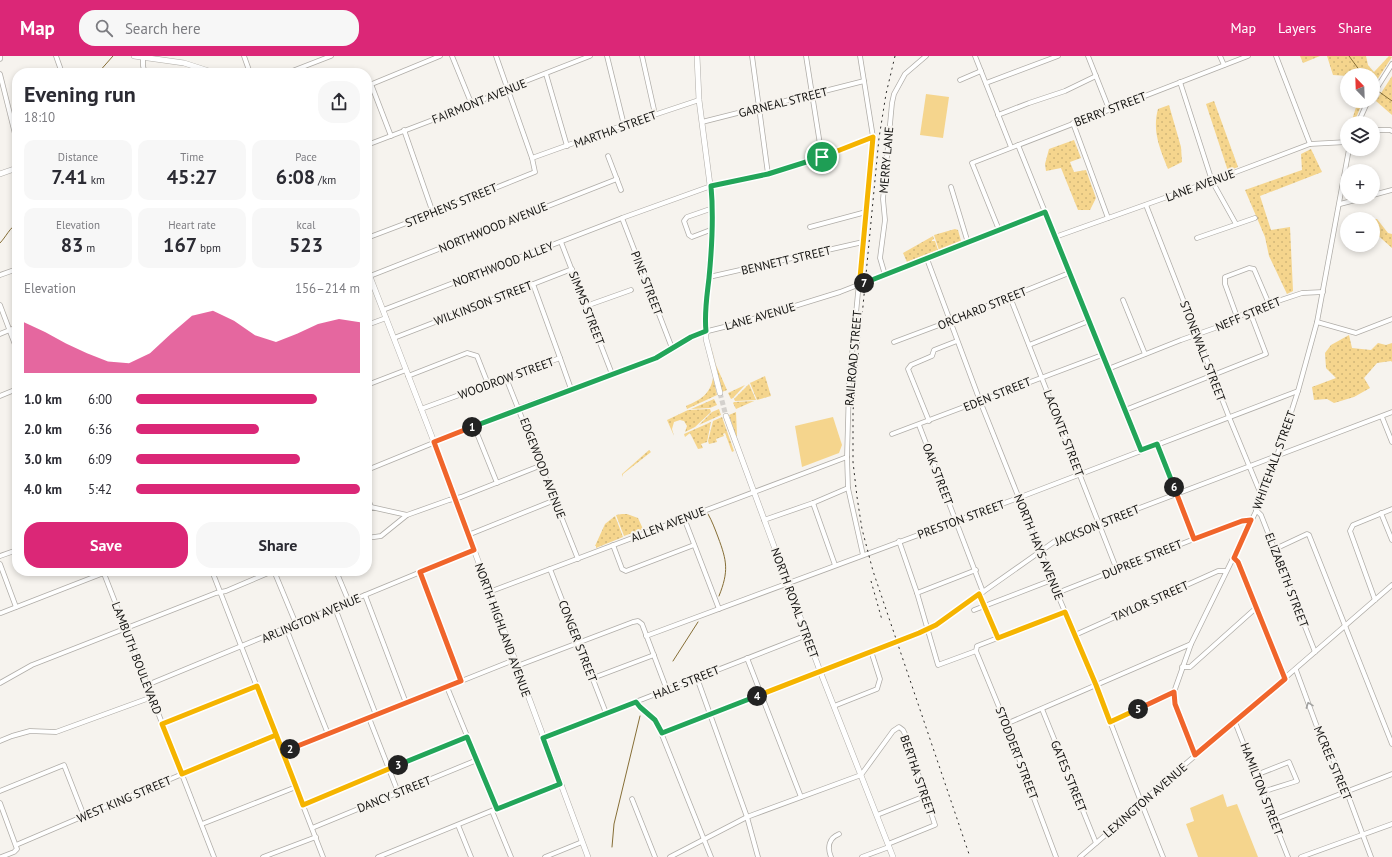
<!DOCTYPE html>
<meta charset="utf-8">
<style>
body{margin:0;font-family:"PT Sans",sans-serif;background:#f7f7f7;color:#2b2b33;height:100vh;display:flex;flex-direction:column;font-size:15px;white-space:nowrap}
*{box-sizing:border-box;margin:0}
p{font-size:13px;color:#7c7c81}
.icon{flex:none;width:22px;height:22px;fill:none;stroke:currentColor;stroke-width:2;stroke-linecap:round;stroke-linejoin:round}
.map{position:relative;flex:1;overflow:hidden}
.details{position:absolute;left:12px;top:12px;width:360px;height:508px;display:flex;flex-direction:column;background:#fff;border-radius:16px;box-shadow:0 2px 6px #0003}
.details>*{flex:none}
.needle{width:26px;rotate:337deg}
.buttons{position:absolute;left:1340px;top:12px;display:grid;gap:8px}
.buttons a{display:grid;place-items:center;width:40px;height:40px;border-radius:50%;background:#fff;box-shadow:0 2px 6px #0003;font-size:20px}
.pin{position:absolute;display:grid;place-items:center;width:34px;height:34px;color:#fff;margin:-17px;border:2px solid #fff;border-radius:50%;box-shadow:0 1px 4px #0007}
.km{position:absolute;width:20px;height:20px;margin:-10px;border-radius:50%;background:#222;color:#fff;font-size:11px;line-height:20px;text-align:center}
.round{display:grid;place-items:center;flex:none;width:42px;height:42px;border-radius:16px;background:#f7f7f7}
.headline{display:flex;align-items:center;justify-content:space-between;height:68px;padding:0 12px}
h1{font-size:22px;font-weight:700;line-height:30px}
.figures{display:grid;grid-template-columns:repeat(3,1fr);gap:6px;height:68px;padding:4px 12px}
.figures div{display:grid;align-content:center;border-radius:10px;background:#f7f7f7;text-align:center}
.figures b{font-size:20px;font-weight:700}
.figures small{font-size:11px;font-weight:400}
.figures p{font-size:11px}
.chart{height:112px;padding:8px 12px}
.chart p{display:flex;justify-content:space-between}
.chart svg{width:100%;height:72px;margin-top:4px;fill:#db2777;opacity:.7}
.action{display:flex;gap:8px;margin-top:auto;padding:8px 12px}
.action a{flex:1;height:46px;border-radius:16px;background:#db2777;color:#fff;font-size:16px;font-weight:700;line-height:46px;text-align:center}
.action a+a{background:#f7f7f7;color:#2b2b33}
ul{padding:0 12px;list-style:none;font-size:13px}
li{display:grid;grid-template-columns:64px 48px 1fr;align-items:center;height:30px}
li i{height:10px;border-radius:5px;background:#db2777}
header{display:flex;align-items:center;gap:24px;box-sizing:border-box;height:56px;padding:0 20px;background:#db2777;color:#fff}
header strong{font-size:19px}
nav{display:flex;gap:22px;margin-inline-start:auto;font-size:14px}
.search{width:280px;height:36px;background:#f7f7f7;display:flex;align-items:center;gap:10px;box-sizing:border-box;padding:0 14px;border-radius:16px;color:#7c7c81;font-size:15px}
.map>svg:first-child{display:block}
.grass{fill:url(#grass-dots)}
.pitch{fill:#f5d58d}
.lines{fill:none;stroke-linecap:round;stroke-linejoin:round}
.stream{stroke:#866e36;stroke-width:1}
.major-tunnel{stroke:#d4d1cd;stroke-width:5;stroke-dasharray:5 2.5;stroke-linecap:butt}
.minor-casing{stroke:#b0ada8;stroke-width:5.5}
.major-casing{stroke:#b0ada8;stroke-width:6}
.minor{stroke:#fff;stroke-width:4}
.major{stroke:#fff;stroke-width:5}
.rail{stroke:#2e2d2b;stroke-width:1;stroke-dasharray:2 4;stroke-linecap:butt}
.minor-bridge-casing{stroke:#b0ada8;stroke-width:5.5;stroke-linecap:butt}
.minor-bridge{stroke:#fff;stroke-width:4}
.oneway{stroke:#a0a09f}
.split-1-casing{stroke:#fff;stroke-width:8}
.split-2-casing{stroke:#fff;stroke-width:8}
.split-3-casing{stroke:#fff;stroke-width:8}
.split-4-casing{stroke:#fff;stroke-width:8}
.split-5-casing{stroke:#fff;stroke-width:8}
.split-6-casing{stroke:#fff;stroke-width:8}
.split-7-casing{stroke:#fff;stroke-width:8}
.split-8-casing{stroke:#fff;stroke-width:8}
.split-1{stroke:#22a559;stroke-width:5}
.split-2{stroke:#f0652b;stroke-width:5}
.split-3{stroke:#f5b400;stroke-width:5}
.split-4{stroke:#22a559;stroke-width:5}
.split-5{stroke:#f5b400;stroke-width:5}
.split-6{stroke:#f0652b;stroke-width:5}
.split-7{stroke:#22a559;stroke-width:5}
.split-8{stroke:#f5b400;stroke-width:5}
.labels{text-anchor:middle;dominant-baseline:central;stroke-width:4;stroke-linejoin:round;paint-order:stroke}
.street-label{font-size:12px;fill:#12110f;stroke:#f6f3ee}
</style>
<header>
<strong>Map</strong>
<div class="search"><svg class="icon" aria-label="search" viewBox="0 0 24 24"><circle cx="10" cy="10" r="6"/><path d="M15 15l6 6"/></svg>Search here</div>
<nav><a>Map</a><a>Layers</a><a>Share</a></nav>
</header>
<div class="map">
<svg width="1392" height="801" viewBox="0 0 1392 801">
<defs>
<pattern id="grass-dots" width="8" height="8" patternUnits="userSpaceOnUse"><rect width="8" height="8" fill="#f5d58d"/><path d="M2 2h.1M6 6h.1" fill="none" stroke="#d1b678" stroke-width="1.8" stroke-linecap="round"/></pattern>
</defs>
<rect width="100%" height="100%" fill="#f6f3ee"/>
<g class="grass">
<path d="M1300,0h20l-17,7z"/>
<path d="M1327,0h39l2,9 6,7 15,-16 3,1 -19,29v-11h-26v1l-14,-1z"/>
<path d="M1392,20v39l-16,-14z"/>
<path d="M1214,45l24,66 -10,4 -22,-67z"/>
<path d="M1358,45h5l-9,22h-3z"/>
<path d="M1169,49l12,42 1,15 -14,7c-8,-20 -16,-38 -10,-60z"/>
<path d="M1074,84l7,18 -11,4 4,10 12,-2 10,28 -6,12h-12l-17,-42 -15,3 -1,-7 4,-15z"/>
<path d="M1311,93l11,23 -62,24 11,34 19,-3 3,64 -6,3 -18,-38 -4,-19 -20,-47 57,-20 -1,-16z"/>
<path d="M1373,163h4l11,14 4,1v14l-19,-17z"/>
<path d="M955,173l3,1 3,11 -22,9 -5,-15z"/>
<path d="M933,180l1,3 -2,1v1h3l3,9 -31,12 -4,-9z"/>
<path d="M1349,279l3,13 19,2 7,-7 8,2 6,-2v19l-1,-1 -14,2 -13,15 6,10 -16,9 -20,6 -7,-4 -13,1 -2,-13 24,-9 -10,-10 -1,-15 6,-8z"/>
<path d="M710,284l6,25 11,25 -5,2z"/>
<path d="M765,320l6,20 -14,4 -7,-17z"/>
<path d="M713,321l4,18 -30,14 -1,-3c14,-6 25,-12 27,-29z"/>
<path d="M749,328l7,16 -21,1 -1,-2z"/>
<path d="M745,329l-12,13 -2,1 -3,-6z"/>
<path d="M714,343l3,6 -7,3 -19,1z"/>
<path d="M754,345l-18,8 -3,-6 1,-1z"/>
<path d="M710,353l1,3 -16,15 -10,5 2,-6 -3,-5 -4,-1 -6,2 -2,7 2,7 -7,-16 21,-10z"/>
<path d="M719,353l2,6 -22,10 13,-13z"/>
<path d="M736,356l1,24h-1l-7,-21z"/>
<path d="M722,361l12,34 -2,1 -7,-19 -2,1 1,2 -8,3 1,3 -8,2 -1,-3 5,-20z"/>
<path d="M711,366l-4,20 -6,2 2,4 -5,1 -8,-16 -5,4 -1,-3z"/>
<path d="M649,394l2,2 -28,22v3l-1,-3z"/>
<path d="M622,458h5l11,4 5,11 -19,7 -8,-21z"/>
<path d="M615,460l8,21 -27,11v-2h-1l10,-22z"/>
</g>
<g class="pitch">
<path d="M926,38l23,3 -6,41 -23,-3z"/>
<path d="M833,361l9,28 -3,8 -37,14 -7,-41z"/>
<path d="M1223,738l4,13 10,-3 21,53h-60l-12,-33 8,-3 -4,-13z"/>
</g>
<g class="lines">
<g class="stream">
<path d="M1349,0l14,19"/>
<path d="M98,17l15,-17"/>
<path d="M1378,35l14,10"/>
<path d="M0,187c6,-6 10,-16 17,-19"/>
<path d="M708,458c4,7 7,15 10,23 9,24 11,34 1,59"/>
<path d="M673,605l25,-39"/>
<path d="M612,791l2,-23 26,-108"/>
</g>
<path class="major-tunnel" d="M720,337l6,23"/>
<defs>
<g id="minor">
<path d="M56,0l6,17"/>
<path d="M244,0l6,17"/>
<path d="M452,0l20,49"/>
<path d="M607,0l17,69"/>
<path d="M642,0l13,58"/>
<path d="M752,0l16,118"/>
<path d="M806,0l16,101"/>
<path d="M860,0l13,81 -24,249 -2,71 1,31 15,67"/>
<path d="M975,0l36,91"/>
<path d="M1088,0l21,53"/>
<path d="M1220,0l4,9"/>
<path d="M1276,0l34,88"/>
<path d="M143,1v9l2,7"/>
<path d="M0,3v-3"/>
<path d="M287,17l44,-17"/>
<path d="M0,18l17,68"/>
<path d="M546,18l21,72"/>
<path d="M960,24l21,-9"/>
<path d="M1180,26l32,99 24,43"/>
<path d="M986,27l72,-27"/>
<path d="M371,28l20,52"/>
<path d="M367,30l73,-30"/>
<path d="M1373,38l19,-30"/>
<path d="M998,59l31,-12 36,-12 31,-15"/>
<path d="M702,66l162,-41"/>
<path d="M1073,67l35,95"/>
<path d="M1358,67l10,-22"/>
<path d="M404,74l29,83"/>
<path d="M1373,76l2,-2h15l2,1"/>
<path d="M367,89l105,-40 36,-17 82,-32"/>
<path d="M1018,89l123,305"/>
<path d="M608,100l13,34"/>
<path d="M532,102l92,-33 75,-25"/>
<path d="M951,131l17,56"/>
<path d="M1373,139l19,-5"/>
<path d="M1340,148l27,-7"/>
<path d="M1146,149l83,212 33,80"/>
<path d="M713,152l-26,9 -3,4 5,14 3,2 21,-8"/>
<path d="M622,162l50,130"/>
<path d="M810,171l56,-15"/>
<path d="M999,174l-27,-67 276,-107"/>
<path d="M1055,181l157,-56 98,-37 37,-2"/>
<path d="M367,182l66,-25 102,-41 -3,-14 -36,-102"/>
<path d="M1197,182l58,-20"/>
<path d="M561,186l51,132"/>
<path d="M927,203l53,142 77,192 39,92 47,122 20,50"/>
<path d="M0,219l17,-6"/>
<path d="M885,219l-5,-17 5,-38 -2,-21 9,-96 2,-9 11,-20 21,-18"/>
<path d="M370,220l247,-97"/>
<path d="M709,221l154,-35"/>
<path d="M533,228l27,74"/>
<path d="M1010,241l107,273"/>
<path d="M1123,244l22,54"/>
<path d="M0,249l17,45"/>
<path d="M586,250l45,-16"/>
<path d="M383,254l239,-92 89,-32 57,-12 54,-17 51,-20"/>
<path d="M1237,261l-12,-33v-7l24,-9 5,1 15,35"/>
<path d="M1317,266l39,11 36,-14"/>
<path d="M367,269l19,-7"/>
<path d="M0,278l17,-7"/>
<path d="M394,282l178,-69"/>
<path d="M894,286l56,-21 119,-48"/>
<path d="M1029,289l60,-24"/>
<path d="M1108,313l73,-29 34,-12 22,-11 32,-13 33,-11 21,-1"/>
<path d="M408,320l59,-23 10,3 11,28"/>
<path d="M506,322l72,181"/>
<path d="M367,329l39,-15"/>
<path d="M0,340l17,-7"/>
<path d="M421,353l139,-51 11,31"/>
<path d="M1125,354l141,-56 -16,-42"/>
<path d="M1382,361l10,25"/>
<path d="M929,365l-21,-52 3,-4 21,-9 2,-6 23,-9"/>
<path d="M919,369l64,167"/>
<path d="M474,370l23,57"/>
<path d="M892,378l210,-79"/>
<path d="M1157,388l37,95"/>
<path d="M367,414l152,-62 137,-50 44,-25 40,-10 100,-31 205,-80"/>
<path d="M367,440l4,11"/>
<path d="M813,447l22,62"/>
<path d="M1256,454l5,5 54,137"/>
<path d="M367,457l4,-6 36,8 42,-15 12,-3 81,-32"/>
<path d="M1381,457l11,27"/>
<path d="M684,462l35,91"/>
<path d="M764,464l49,-17 35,-15"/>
<path d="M468,479l87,-35"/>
<path d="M367,482l14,-2 26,-21"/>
<path d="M899,485l18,52 21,72 38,-14 1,-5 88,-34"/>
<path d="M613,489l9,24 4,2 68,-26"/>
<path d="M1275,493l32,-15 2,1 83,209"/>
<path d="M0,500l17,-6"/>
<path d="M1234,502l4,4 47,117"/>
<path d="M0,508l16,43"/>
<path d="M550,513l56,144"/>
<path d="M103,515l111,286"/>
<path d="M212,515l111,286"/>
<path d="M274,515l22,53"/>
<path d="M336,515l13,31"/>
<path d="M420,516l41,109"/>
<path d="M489,536l358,-135"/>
<path d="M917,537l59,-23"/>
<path d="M1057,537l137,-54 48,-18 9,-1"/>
<path d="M979,538l19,45"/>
<path d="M365,539l41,108"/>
<path d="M1375,544l-25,-69 3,-6 39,-16"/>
<path d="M335,552l41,107"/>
<path d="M974,554l78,-30"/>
<path d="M1,557l108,-42"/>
<path d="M936,569l122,-86 334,-127"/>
<path d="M286,572l42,106"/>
<path d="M1075,579l143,-64h8"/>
<path d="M646,580l372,-138 280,-107"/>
<path d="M976,595l30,73 50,133"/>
<path d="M747,602l54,139"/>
<path d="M517,610l116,-44 5,-1 4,3 25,66"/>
<path d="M1182,611h8l66,-59"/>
<path d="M1296,614l24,65 19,36 32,86"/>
<path d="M593,622l61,-23"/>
<path d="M697,622l50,139 11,40"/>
<path d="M0,627l32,-18 184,-72 10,-2 47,-20"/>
<path d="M147,629l327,-135"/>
<path d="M447,631l50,122"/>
<path d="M637,646c5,8 15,13 21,23l53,132"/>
<path d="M834,650l43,-17 3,-10 -9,-28"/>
<path d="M1042,653l54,134"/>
<path d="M369,662l29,74"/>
<path d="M1110,666l64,-30"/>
<path d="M1235,666l53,135"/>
<path d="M162,668l95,-38"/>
<path d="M1006,668l185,-80"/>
<path d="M662,677l226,-88"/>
<path d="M543,682l264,-103"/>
<path d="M0,685l12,-5 18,-5 26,1 96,-35"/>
<path d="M283,696l231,-92"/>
<path d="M1195,699l-20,-50 -1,-13 17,-48 72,-147 14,-41 21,-65 19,-69 32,-173"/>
<path d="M1256,719l33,-13 8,19 -35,11"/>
<path d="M0,735l64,-26 20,51"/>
<path d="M632,743l23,58"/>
<path d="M0,747l17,46 -3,3 -13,5"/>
<path d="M303,749l164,-68"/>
<path d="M492,755l19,46"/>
<path d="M877,759l48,-19"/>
<path d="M1273,764l119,-46"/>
<path d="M202,768l94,-37"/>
<path d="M458,769l13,32"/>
<path d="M312,772l165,-68"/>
<path d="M16,789l171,-73 89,-37"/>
<path d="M263,801l53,-20"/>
<path d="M378,801l182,-74"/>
<path d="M545,801l37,-15"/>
<path d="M670,801l77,-40 114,-42 32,-44 6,-4 4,3 2,4 30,91 -47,19"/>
<path d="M831,801c-4,-10 -2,-19 8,-23"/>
<path d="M862,801l27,-10"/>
<path d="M1080,801l58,-50 6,-7 248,-215"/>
<path d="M1301,801l91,-33"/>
</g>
<g id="major">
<path d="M134,0l50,7 31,10"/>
<path d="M697,0l2,44 14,108v21l-8,84 1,26 14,54"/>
<path d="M0,118l17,-6"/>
<path d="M367,213l67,173 154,415"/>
<path d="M726,360l94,255 73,186"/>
</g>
</defs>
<use href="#minor" class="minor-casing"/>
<use href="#major" class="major-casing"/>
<use href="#minor" class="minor"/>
<use href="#major" class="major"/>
<g class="rail">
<path d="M895,0l-9,38 -7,44 -26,273v51l4,35 5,32 11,42 97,286"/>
<path d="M871,525l11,39"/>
</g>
<defs>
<path id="minor-bridge" d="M888,589l31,-12 17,-8"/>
</defs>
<use href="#minor-bridge" class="minor-bridge-casing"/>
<use href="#minor-bridge" class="minor-bridge"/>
</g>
<defs><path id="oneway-chevron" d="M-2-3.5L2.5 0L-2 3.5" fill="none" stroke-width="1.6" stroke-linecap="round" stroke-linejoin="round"/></defs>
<use class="oneway" href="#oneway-chevron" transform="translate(1309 649) rotate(-110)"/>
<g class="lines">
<defs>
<path id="split-1" d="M472,371l184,-69 35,-21 15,-6c-2,-18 1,-35 3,-53 3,-31 5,-60 2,-92l57,-12 54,-17"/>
<path id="split-2" d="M290,693l171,-68 -41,-109 54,-22 -40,-108 38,-15"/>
<path id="split-3" d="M290,693l-7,3 -26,-66 -95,38 20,50 94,-39c9,23 18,46 27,70l95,-40"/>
<path id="split-4" d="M398,709l69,-28 30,72 63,-25 -17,-46 93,-36 4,5 15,13 7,13 95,-37"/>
<path id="split-5" d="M757,640l162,-63 17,-8 43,-31 19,44 67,-26 31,73 14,37 28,-13"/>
<path id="split-6" d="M1138,653l36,-17 1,12 20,51 90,-76 -47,-117 -4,-4 17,-38 -9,1 -48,18 -20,-52"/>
<path id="split-7" d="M864,227l181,-71 96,238 16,-6 17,43"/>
<path id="split-8" d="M822,101l51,-20 -13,141v7l4,-2"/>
</defs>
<use href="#split-1" class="split-1-casing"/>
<use href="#split-2" class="split-2-casing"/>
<use href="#split-3" class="split-3-casing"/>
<use href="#split-4" class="split-4-casing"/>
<use href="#split-5" class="split-5-casing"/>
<use href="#split-6" class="split-6-casing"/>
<use href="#split-7" class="split-7-casing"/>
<use href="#split-8" class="split-8-casing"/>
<use href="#split-1" class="split-1"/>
<use href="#split-2" class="split-2"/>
<use href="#split-3" class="split-3"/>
<use href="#split-4" class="split-4"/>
<use href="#split-5" class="split-5"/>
<use href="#split-6" class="split-6"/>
<use href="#split-7" class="split-7"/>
<use href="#split-8" class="split-8"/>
</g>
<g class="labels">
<g class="street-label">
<text transform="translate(479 45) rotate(-22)">FAIRMONT AVENUE</text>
<text transform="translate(783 46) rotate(-14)">GARNEAL STREET</text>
<text transform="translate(1110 53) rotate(-21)">BERRY STREET</text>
<text transform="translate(615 73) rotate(-20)">MARTHA STREET</text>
<text transform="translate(886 104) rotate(-85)">MERRY LANE</text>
<text transform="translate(1200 129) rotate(-20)">LANE AVENUE</text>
<text transform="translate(451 149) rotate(-22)">STEPHENS STREET</text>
<text transform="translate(493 171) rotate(-22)">NORTHWOOD AVENUE</text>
<text transform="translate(786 204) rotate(-13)">BENNETT STREET</text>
<text transform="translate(503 208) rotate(-21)">NORTHWOOD ALLEY</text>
<text transform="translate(647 227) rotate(69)">PINE STREET</text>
<text transform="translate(483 247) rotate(-21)">WILKINSON STREET</text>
<text transform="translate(587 252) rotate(69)">SIMMS STREET</text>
<text transform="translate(982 252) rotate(-22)">ORCHARD STREET</text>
<text transform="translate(1248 258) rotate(-23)">NEFF STREET</text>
<text transform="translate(760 260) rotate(-16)">LANE AVENUE</text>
<text transform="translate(1203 295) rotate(69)">STONEWALL STREET</text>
<text transform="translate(853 302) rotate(-85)">RAILROAD STREET</text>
<text transform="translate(506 322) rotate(-20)">WOODROW STREET</text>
<text transform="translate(997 338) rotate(-22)">EDEN STREET</text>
<text transform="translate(1064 377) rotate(69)">LACONTE STREET</text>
<text transform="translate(1274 404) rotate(-70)">WHITEHALL STREET</text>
<text transform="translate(543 412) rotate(69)">EDGEWOOD AVENUE</text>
<text transform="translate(938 418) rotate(69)">OAK STREET</text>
<text transform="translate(961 463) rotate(-20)">PRESTON STREET</text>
<text transform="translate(668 468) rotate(-21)">ALLEN AVENUE</text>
<text transform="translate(1097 469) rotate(-22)">JACKSON STREET</text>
<text transform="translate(1039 491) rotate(68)">NORTH HAYS AVENUE</text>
<text transform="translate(1142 503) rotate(-22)">DUPREE STREET</text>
<text transform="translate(1287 524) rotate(69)">ELIZABETH STREET</text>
<text transform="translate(1150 545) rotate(-24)">TAYLOR STREET</text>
<text transform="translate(795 547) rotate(70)">NORTH ROYAL STREET</text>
<text transform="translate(311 562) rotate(-23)">ARLINGTON AVENUE</text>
<text transform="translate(503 574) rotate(70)">NORTH HIGHLAND AVENUE</text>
<text transform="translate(578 585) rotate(69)">CONGER STREET</text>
<text transform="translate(137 602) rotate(69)">LAMBUTH BOULEVARD</text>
<text transform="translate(686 626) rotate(-22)">HALE STREET</text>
<text transform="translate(1017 697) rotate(69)">STODDERT STREET</text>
<text transform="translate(1333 707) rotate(67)">MCREE STREET</text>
<text transform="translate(918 719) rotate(71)">BERTHA STREET</text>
<text transform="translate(1069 720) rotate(68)">GATES STREET</text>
<text transform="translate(1262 733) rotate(69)">HAMILTON STREET</text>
<text transform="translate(394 738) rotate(-22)">DANCY STREET</text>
<text transform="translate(124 743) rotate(-23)">WEST KING STREET</text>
<text transform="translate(1145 744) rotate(-41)">LEXINGTON AVENUE</text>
</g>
</g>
</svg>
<div class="buttons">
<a><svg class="needle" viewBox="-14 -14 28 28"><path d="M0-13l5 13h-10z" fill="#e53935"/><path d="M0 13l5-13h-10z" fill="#7c7c81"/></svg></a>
<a><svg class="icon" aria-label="layers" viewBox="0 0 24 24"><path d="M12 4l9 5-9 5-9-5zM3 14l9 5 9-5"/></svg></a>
<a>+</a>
<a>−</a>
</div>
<div class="pin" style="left:822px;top:101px;background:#1e9e55"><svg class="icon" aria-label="arrive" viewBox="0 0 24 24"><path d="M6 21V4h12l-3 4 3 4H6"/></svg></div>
<b class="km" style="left:472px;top:371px">1</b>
<b class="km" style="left:290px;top:693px">2</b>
<b class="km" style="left:398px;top:709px">3</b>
<b class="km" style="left:757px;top:640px">4</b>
<b class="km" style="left:1138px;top:653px">5</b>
<b class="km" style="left:1174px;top:431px">6</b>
<b class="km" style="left:864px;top:227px">7</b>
<section class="details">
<div class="headline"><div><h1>Evening run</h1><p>18:10</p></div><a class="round"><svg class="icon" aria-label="share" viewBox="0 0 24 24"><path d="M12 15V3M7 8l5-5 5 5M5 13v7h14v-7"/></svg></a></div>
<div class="figures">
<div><p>Distance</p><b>7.41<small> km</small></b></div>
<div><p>Time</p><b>45:27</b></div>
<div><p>Pace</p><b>6:08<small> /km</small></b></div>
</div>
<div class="figures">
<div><p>Elevation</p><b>83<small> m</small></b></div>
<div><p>Heart rate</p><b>167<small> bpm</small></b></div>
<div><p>kcal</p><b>523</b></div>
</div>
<div class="chart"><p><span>Elevation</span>156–214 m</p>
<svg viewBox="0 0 160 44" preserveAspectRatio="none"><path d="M0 44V13L10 19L20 26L30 32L40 37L50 38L60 32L70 20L80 9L90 6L100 12L110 21L120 25L130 20L140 14L150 11L160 13V44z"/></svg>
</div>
<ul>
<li><b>1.0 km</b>6:00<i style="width:81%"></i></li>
<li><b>2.0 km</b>6:36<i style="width:55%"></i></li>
<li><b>3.0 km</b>6:09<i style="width:73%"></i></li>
<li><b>4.0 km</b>5:42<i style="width:100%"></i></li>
</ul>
<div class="action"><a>Save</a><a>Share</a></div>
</section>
</div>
